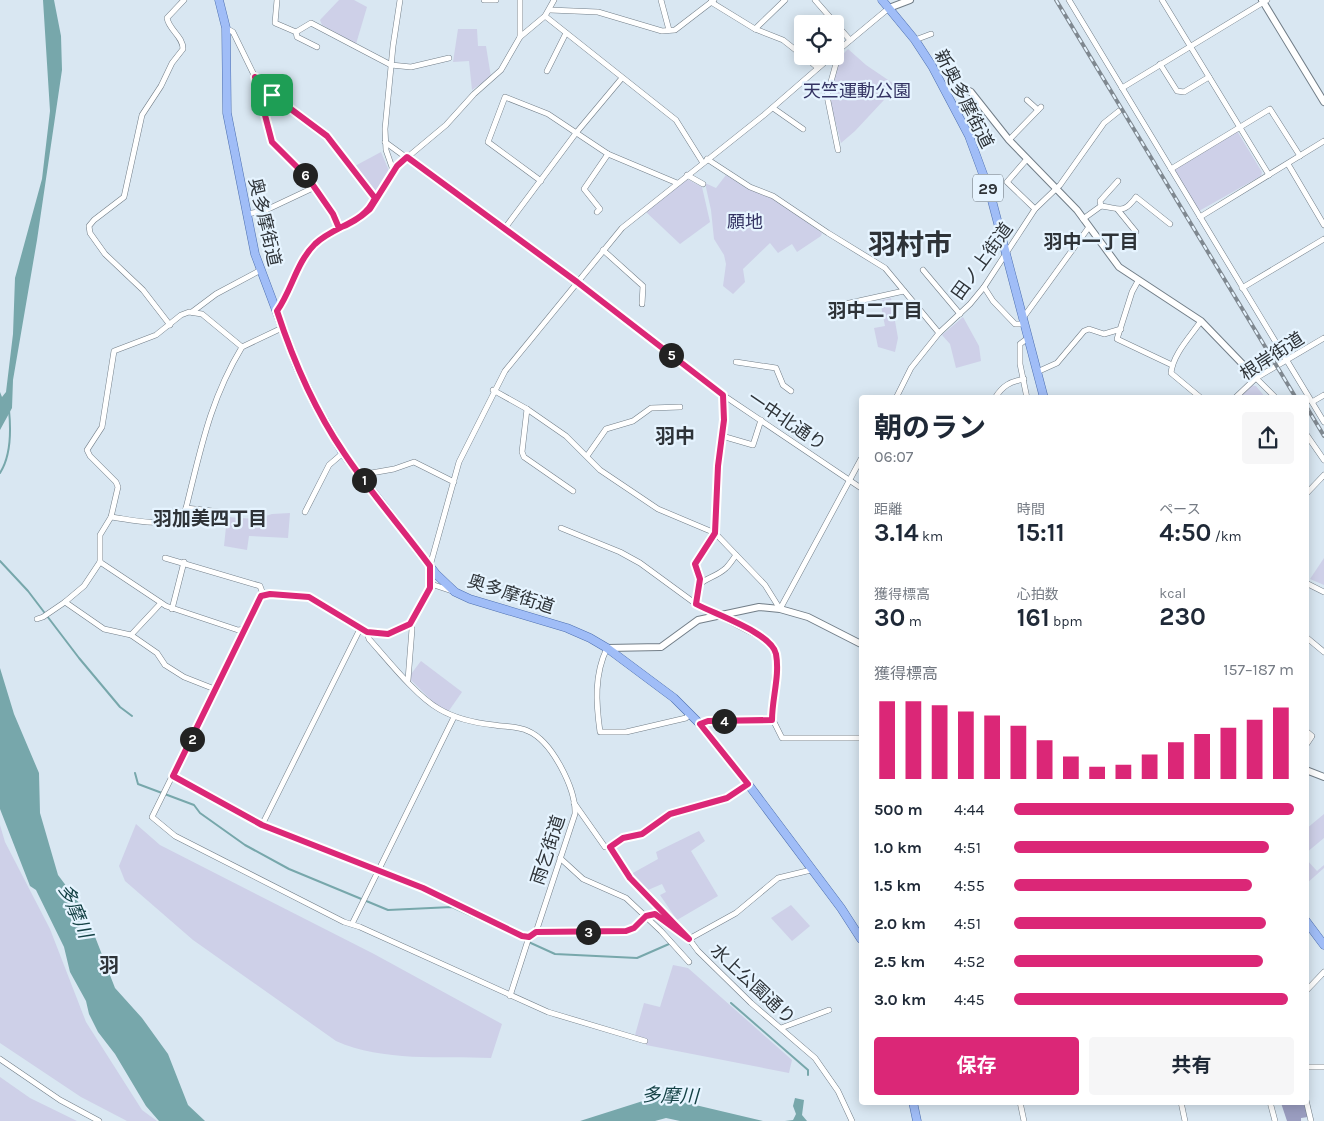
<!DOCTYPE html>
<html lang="ja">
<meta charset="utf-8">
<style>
body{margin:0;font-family:Karla,"Noto Sans JP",sans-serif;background:#f6f6f7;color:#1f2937;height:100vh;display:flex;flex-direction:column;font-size:19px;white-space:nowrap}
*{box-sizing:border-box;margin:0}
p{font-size:16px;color:#747a83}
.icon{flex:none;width:28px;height:28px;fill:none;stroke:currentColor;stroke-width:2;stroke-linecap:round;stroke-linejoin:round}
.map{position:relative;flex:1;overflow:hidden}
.panel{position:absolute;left:859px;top:395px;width:450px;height:710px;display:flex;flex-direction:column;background:#fff;border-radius:5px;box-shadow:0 2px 12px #0003}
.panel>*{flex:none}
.fabs{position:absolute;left:794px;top:15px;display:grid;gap:10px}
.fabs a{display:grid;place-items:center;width:50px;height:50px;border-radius:5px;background:#fff;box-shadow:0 2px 12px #0003;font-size:25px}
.pin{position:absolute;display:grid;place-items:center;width:42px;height:42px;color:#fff;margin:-21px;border-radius:10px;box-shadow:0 2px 8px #0006}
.km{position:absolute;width:25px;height:25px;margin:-12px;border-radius:50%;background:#222;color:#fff;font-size:14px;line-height:25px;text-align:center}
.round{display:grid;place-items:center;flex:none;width:52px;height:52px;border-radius:5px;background:#f6f6f7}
.head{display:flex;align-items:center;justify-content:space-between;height:85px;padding:0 15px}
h1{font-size:28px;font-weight:700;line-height:38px}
.stats{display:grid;grid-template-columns:repeat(3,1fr);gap:8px;height:85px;padding:5px 15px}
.stats div{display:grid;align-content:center}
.stats b{font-size:25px;font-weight:700}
.stats small{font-size:14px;font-weight:400}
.stats p{font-size:14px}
.chart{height:140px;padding:10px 15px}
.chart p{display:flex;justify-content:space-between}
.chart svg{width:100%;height:90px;margin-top:5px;stroke:#db2777;stroke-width:6}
.button{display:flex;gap:10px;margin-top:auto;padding:10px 15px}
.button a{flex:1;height:58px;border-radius:5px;background:#db2777;color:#fff;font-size:20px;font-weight:700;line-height:58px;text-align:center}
.button a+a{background:#f6f6f7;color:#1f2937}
ul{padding:0 15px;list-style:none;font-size:16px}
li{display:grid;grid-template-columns:80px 60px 1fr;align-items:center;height:38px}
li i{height:12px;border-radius:6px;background:#db2777}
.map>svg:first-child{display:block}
.green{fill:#ced0e8}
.forest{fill:#9a9dc0}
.water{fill:#77a7ab}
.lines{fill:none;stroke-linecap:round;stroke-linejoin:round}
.stream{stroke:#77a7ab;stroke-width:2}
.minor-casing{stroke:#727e88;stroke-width:6}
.tertiary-casing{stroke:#727e88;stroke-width:8}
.primary-casing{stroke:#4e70b0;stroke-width:9}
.minor{stroke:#fff;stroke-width:5}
.tertiary{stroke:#fff;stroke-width:6}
.primary{stroke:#a0bdf7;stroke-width:8}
.rail-casing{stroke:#7f8890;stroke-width:4}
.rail{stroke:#e6f4ff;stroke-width:2;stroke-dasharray:5.5;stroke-linecap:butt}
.route-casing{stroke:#fff;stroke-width:10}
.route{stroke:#db2777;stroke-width:6}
.labels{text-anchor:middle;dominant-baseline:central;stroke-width:4.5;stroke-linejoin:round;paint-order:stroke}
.shield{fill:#e6f4ff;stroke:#656d74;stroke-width:1}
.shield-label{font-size:16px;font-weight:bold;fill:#2e3338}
.park-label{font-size:18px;fill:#343363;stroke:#e6f4ff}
.street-label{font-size:18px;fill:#2e3338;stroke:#e6f4ff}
.neighbourhood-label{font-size:19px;font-weight:bold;fill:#2e3338;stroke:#e6f4ff}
.water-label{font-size:19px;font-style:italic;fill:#154246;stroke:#e6f4ff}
.quarter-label{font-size:20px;font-weight:bold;fill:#2e3338;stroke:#e6f4ff}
.town-label{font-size:28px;font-weight:bold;fill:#2e3338;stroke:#e6f4ff}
</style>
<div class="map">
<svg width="1324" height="1121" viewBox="0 0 1324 1121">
<rect width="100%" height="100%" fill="#d9e7f2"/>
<g class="green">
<path d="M339,0h15l13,7 -11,37 -34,-19 -2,-5z"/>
<path d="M458,29h19l1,17h8l5,31 -19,13 -3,-29 -16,1z"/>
<path d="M848,49l18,16 31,21 -42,45 -14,12c-6,-28 -16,-41 -7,-70 4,-10 6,-17 14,-24z"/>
<path d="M1237,131l25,41 -1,4 -62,35 -24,-40 1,-3z"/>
<path d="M381,152l9,21 -17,22 -20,-28z"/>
<path d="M726,175l22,14 24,8 50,36 -1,3 -24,16 -5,-8 -14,9 -8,-10 -27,26 2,13 -12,12 -10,-8 3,-22 -2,-9 -10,-16 -3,-29 -6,-27 11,5z"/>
<path d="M687,179l15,8 8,35 -30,22 -34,-32z"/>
<path d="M891,298l7,40 -3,14 -17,-5 -4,-19 11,-2 -5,-25z"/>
<path d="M963,317l16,29 2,15 -25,7 -6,-24 -8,-9z"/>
<path d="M1250,385l6,1 9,11 -27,1z"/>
<path d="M290,513l-2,25 -39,-2 -2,14 -23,-4 3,-29 29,2 16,-5z"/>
<path d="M1324,558v27l-14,-6z"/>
<path d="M421,661l41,31 -14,20 -12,-7 -25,-25v-6z"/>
<path d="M1324,814v24l-18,15v-24z"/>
<path d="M136,824l24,21 214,109 128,70 -11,34c-50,-2 -108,4 -155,-17l-143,-101 -68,-59 -6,-15z"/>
<path d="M0,825l5,17 45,87 36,93 56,88 15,11h-30l-46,-24 -81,-54z"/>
<path d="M699,831l6,10 -14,10 27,45 -41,24 -17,-25 6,-3 -4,-8 -14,6 -17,-16 27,-15 -2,-7z"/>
<path d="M1306,859l11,12 7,-6v3l-18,16z"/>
<path d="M791,905l19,21 -18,15 -21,-23z"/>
<path d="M673,965l15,3 104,92 -3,13 -143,-28 1,-6 -12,-4 9,-32 16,4z"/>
<path d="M0,1077l30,21 47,23h-77z"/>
</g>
<path class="forest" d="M1281,1103h24l3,14 -7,1v3h-14z"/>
<g class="water">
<path d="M43,0h11l7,36 1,34 -25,170 -24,140 -1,28 -12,22v-38l2,5 4,-5 7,-58 2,-56 27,-99 8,-68z"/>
<path d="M0,668l14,46 25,59 1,40 18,62 27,36 30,77 27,30 26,36 20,51 17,16h-46l-13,-15 -31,-52 -17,-22 -9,-18 -3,-13 -16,-29 -6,-25 -28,-57 -6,-4 -30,-77z"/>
<path d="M795,1098l9,2 -2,15 5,6h-22l8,-1 3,-6 -3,-8z"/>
<path d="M670,1099l93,22h-83l-14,-3 -11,3h-75l66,-21z"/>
</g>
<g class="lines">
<g class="stream">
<path d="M0,473c11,-17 11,-43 9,-63"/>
<path d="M0,561l28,30 51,67 41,49 12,9"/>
<path d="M135,773l3,11 56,21 6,8 45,32 44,24 99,41 64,-3 103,47 82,4 32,-14"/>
<path d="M731,1003l77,67v5"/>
</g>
<defs>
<g id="minor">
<path d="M277,0l-2,23 21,9 1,5 20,10"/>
<path d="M484,0h12"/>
<path d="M661,0l8,30"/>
<path d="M815,0l35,40"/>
<path d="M1069,0l255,422"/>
<path d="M1162,0l107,175"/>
<path d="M711,2l44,27 28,11 19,15"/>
<path d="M550,10l48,2 64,19 13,-1 39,-30"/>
<path d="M545,16l131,104 27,43"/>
<path d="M226,28l7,4 22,45 16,65 37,36 25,36 6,14"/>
<path d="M755,29l30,-29"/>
<path d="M296,32l15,-9 80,42 20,2 38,-9"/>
<path d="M520,37v-37"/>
<path d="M915,40l16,-6"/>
<path d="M835,53l54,-45"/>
<path d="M835,54l2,6 -10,36 11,54"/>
<path d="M804,56l14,12"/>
<path d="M1160,64l17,27 7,1 25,-15"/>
<path d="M547,71l19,-38"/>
<path d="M255,77l17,18 55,41 48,62"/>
<path d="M1122,88l145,-88"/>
<path d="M1027,100l11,10"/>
<path d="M773,108l30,21"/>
<path d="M1009,140l32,-33"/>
<path d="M385,142l192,140 146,113 138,93"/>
<path d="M707,159l43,28 23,9 55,37 57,35 54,65"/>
<path d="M1027,159l-20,23 28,27"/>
<path d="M1288,164l36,61"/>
<path d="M1171,169l99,-60 30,47"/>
<path d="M393,170l-7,-20 -1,-21 8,-83 7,-46"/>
<path d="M687,175l16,9"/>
<path d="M541,181l-53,-39 17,-45 43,17 60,40 69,29"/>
<path d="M1101,206c19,2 22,9 35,-9l34,27"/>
<path d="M1118,210l18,22"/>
<path d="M597,212l3,-3 -16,-20 24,-35"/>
<path d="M247,214l17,-3 51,-24"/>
<path d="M1200,217l124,-76"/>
<path d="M1083,219l18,-13 -1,-5 18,-20"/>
<path d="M505,228l71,-95 46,-55"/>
<path d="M603,250l40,36 -1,18"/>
<path d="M923,270l37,44"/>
<path d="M1138,281l-6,11 -15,47 55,26"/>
<path d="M984,287l9,14 22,23h9"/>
<path d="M1242,288l82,-49"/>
<path d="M836,306l68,-15"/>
<path d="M277,311l24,-49 12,-16 15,-13 21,-9 18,-12 30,-46 49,-41 28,-31 27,-24 19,-33 25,-21 9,-16"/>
<path d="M192,312l24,-18 43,-23"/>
<path d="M1023,318l66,-91"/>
<path d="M170,325l-27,-35 -38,-36 -15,-21 -1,-7 5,-6 30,-23 18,-82 19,-29 11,-23 11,-14c0,-13 -14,-19 -16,-31l17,-18"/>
<path d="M736,362l40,6 7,17 8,6"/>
<path d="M1037,372l20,-9 27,-32 5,-2 15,5 17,-5"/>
<path d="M1256,378l20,20"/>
<path d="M493,390l34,19 39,27 34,34 58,39 57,24 50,52 15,24"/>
<path d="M896,398l15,-30 28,-35 31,-29 14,-17 51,-78 25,-24 44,-62 15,-12"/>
<path d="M995,398c8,-13 15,-16 29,-19"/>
<path d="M1027,398l-7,-34v-20l8,-6"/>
<path d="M1201,398l-30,-25c2,-19 19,-36 30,-52"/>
<path d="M1235,398l21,-20 68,-40"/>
<path d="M1312,402l12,-7"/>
<path d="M527,409l-5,43 2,5 49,34"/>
<path d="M1306,434l18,26"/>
<path d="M722,436l31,9 8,-25"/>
<path d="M587,456l19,-27 27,-8 18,-13 29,-1"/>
<path d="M360,475l34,-6 20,-7 40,20"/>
<path d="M1306,494l18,-19"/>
<path d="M186,508l35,4"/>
<path d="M305,512l24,-47 14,-12"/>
<path d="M111,517c22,3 49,10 70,1l5,-10c15,-60 24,-108 56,-161"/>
<path d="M561,528l59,24 20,11 56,41 72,37 7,10 1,7 -4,60 10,20h79"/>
<path d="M165,558l95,28 3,8"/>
<path d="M100,562l66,44 72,24 7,-1"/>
<path d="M699,583l-4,-19 20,-31 3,-68 6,-45 -1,-25"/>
<path d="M1306,583l18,9"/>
<path d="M431,584l24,8"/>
<path d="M65,602l39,27 27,6 26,18 8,12 19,12 33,13"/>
<path d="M696,604c-3,-28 15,-22 30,-36 4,-4 7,-9 10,-13"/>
<path d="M172,609l12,-47"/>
<path d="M780,609l81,-150"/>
<path d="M37,619l6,-2 22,-15 19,-16 16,-24v-27l11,-18 7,-30 -2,-5 -26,-26 -3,-6 15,-23 12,-76 42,-16 25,-20 8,-3 13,2 40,33 40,-19"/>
<path d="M367,632l2,7c18,20 47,57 70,70 17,10 36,14 55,16 11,2 24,1 34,6 24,10 48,58 47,83l-39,118"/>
<path d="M131,635l30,-32"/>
<path d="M1306,637l18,15"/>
<path d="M607,648c-13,27 -11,55 -7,84h26l60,-14 4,-5"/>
<path d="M408,680l4,-51 -2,-5"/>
<path d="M700,724l8,-3 64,-1"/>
<path d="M1306,731l6,5 -6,9"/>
<path d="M173,776l89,49 161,63 99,48 7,1"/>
<path d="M574,803l31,44h4"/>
<path d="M262,825l98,-196"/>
<path d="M609,847l21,31 59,61 9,12 53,52 64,55 23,33 14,30"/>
<path d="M609,847l14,-8 19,-5 28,-20 57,-16 21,-14"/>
<path d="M560,858l23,21 43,19 35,33 28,31"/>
<path d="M352,924l102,-207"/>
<path d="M689,939l47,-26 42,-35 33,-8"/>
<path d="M1306,991l18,-19"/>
<path d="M510,996l19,-59 7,-5 93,-1 17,-15 9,-2 27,21"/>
<path d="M781,1028l48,-18"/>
<path d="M645,1041l-97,-29 -188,-85 -16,-5 -169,-86 -23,-19 109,-221 9,-2 39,3 40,26 24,11 25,-3 12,-7 20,-36v-22l29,-104 46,-91 117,-143 142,-113 68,-59"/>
<path d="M0,1059l60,41 39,21"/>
<path d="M1306,1067h18"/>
<path d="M1306,1100l5,21"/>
<path d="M1020,1102l4,19"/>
<path d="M1181,1102l4,19"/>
<path d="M1270,1102l5,19"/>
</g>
<g id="tertiary">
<path d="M1262,0l62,102"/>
<path d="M889,8l21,-8"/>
<path d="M946,88l14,-2 11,6 38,48 68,70 42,57 82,54 55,57"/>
<path d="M607,648l54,-1 37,-27 61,-13 21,2 28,8 53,27"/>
<path d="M1306,770l18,7"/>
</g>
<g id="primary">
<path d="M219,0l7,28 1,85 28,141 42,112 19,40 27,47 93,121 19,18 15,7 97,29 23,10 17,10 67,50 26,26 48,60 93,124 20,31"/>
<path d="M882,0l33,40 17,26 37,70 21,57 54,205"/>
<path d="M1306,921l18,24"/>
<path d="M913,1102l4,19"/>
</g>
</defs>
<use href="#minor" class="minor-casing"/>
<use href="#tertiary" class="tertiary-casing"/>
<use href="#primary" class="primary-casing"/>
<use href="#minor" class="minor"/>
<use href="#tertiary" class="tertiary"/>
<use href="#primary" class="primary"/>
<defs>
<g id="rail">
<path d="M1056,0l240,398"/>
<path d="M1306,406l18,30"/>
</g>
</defs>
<use href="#rail" class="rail-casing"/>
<use href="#rail" class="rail"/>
</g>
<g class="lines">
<defs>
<path id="route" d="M272,95l55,41 48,62c-11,26 -40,27 -60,46 -19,19 -23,46 -38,67 16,49 37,98 67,142 26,39 58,75 86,113v22l-20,36 -22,10 -21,-2 -58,-35 -39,-3 -9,2 -88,180 89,49 161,63 99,48 7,1 7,-5 90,-1 8,-3 12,-12 9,-2 34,25 -59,-61 -20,-31 13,-9 19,-4 28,-20 57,-16 21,-14 -48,-60 8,-3 64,-1c0,-22 8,-44 4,-66 -4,-21 -62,-40 -80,-50l4,-25 -5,-15 20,-31 3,-67 6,-46 -1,-25 -146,-113 -170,-125 -10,9 -27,43c-9,8 -19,15 -31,19l-6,-14 -25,-36 -36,-36 -17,-65 17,18"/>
</defs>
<use href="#route" class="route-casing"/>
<use href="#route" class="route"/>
</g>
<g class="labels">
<rect class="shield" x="973" y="174.5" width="30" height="27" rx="4"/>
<g class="shield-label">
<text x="988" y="188">29</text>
</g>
<g class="park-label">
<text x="857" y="91">天竺運動公園</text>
<text x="745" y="222">願地</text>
</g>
<g class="street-label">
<text transform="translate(964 99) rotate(63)">新奥多摩街道</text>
<text transform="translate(265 222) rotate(77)">奥多摩街道</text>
<text transform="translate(982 261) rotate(-54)">田ノ上街道</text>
<text transform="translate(1272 356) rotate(-33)">根岸街道</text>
<text transform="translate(787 421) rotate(34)">一中北通り</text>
<text transform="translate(511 594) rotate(18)">奥多摩街道</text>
<text transform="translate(548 850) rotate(-72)">雨乞街道</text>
<text transform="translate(753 984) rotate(43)">水上公園通り</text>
</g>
<g class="neighbourhood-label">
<text x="1091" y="242">羽中一丁目</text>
<text x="875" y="311">羽中二丁目</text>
<text x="210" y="519">羽加美四丁目</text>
</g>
<g class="water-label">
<text transform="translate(75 911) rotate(67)">多摩川</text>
<text transform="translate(670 1096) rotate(2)">多摩川</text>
</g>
<g class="quarter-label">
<text x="675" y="436">羽中</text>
<text x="109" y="965">羽</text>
</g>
<g class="town-label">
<text x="910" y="244">羽村市</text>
</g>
</g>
</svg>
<div class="fabs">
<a><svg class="icon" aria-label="locate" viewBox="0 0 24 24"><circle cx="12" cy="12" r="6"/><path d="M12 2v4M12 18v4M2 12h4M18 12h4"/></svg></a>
</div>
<div class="pin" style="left:272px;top:95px;background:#1e9e55"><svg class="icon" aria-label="arrive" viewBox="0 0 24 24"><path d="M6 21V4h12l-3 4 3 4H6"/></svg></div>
<b class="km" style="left:364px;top:480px">1</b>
<b class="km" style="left:192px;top:739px">2</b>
<b class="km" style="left:588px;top:932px">3</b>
<b class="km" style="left:724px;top:721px">4</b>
<b class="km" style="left:671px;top:355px">5</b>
<b class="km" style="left:305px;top:175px">6</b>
<section class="panel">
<div class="head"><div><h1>朝のラン</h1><p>06:07</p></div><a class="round"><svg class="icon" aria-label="share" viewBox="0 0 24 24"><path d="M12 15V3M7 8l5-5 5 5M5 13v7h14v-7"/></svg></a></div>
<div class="stats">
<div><p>距離</p><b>3.14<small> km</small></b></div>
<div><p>時間</p><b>15:11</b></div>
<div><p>ペース</p><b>4:50<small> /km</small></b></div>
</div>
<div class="stats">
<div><p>獲得標高</p><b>30<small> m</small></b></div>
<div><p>心拍数</p><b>161<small> bpm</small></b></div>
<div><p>kcal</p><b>230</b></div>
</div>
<div class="chart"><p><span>獲得標高</span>157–187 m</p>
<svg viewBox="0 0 160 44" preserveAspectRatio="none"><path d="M5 44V6M15 44V6M25 44V8M35 44V11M45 44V13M55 44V18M65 44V25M75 44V33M85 44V38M95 44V37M105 44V32M115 44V26M125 44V22M135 44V19M145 44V15M155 44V9"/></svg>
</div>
<ul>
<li><b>500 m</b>4:44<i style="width:100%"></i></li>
<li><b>1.0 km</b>4:51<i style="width:91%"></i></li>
<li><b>1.5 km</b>4:55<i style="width:85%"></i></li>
<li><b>2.0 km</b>4:51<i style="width:90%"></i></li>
<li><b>2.5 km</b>4:52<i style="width:89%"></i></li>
<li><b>3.0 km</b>4:45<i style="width:98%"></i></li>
</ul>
<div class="button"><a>保存</a><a>共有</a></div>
</section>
</div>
